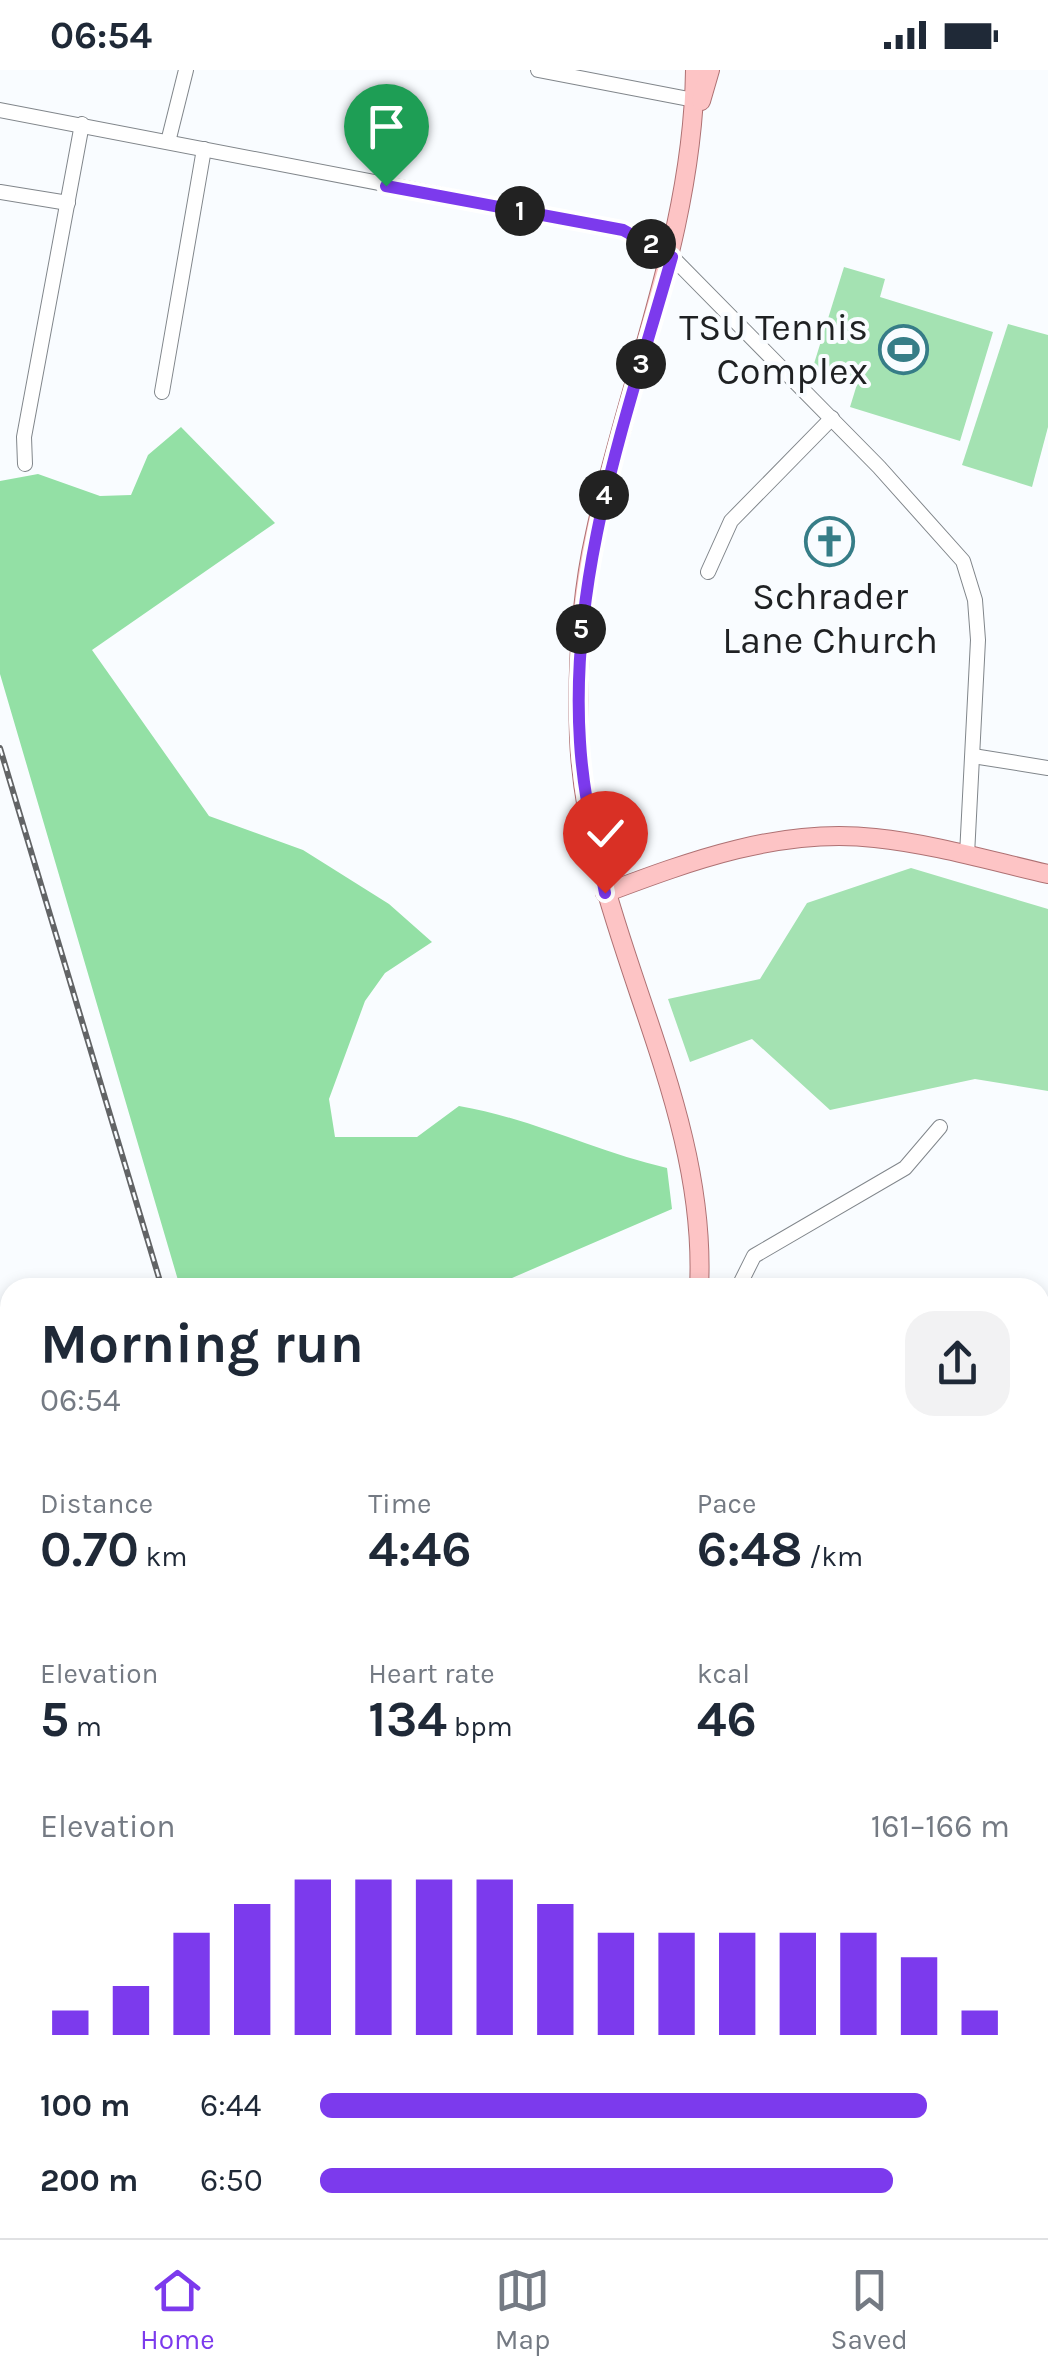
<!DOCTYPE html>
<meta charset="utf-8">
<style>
body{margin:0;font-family:Karla,sans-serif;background:#f2f2f3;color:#1f2937;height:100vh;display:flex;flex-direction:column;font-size:38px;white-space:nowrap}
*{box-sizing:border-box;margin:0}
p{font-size:32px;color:#747a83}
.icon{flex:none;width:55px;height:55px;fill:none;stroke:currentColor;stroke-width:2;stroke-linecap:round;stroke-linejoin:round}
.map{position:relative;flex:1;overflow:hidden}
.drawer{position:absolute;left:0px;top:1208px;width:1050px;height:962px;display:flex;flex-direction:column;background:#fff;border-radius:30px 30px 0 0;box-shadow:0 5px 15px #0003}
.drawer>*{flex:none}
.pin{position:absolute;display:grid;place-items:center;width:85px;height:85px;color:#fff;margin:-102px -42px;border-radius:50% 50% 50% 0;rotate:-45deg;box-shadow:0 0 10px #0007}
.pin .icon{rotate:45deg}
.km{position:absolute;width:50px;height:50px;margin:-25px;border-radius:50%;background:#222;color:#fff;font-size:28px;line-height:50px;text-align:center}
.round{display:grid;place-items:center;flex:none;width:105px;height:105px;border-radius:30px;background:#f2f2f3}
.summary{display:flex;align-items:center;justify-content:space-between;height:170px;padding:0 40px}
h1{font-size:55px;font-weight:700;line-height:75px}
.stats{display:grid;grid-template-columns:repeat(3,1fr);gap:15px;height:170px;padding:10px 40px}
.stats div{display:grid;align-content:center}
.stats b{font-size:50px;font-weight:700}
.stats small{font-size:28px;font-weight:400}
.stats p{font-size:28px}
.chart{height:280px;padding:20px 40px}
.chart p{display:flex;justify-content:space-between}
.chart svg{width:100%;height:180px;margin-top:10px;stroke:#7c3aed;stroke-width:6}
ul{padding:0 40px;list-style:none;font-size:32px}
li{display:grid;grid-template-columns:160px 120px 1fr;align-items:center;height:75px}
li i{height:25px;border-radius:12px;background:#7c3aed}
.status{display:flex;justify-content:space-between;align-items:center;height:70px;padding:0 50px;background:#fff;direction:ltr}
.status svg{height:28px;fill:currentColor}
.tabs{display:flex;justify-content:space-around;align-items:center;height:140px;border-top:2px solid #e0e1e3;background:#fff;font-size:28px;color:#747a83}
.tabs a{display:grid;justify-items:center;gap:5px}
.tabs .on{color:#7c3aed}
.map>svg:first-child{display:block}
.green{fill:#a4e2b2}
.forest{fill:#93e0a5}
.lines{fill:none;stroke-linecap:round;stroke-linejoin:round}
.minor-casing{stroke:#81868b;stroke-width:16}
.major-casing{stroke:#ae7173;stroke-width:20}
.minor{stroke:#fff;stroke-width:14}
.major{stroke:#fdc4c5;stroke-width:18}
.rail-casing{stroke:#626466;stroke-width:6}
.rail{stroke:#f9fcff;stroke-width:2.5;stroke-dasharray:8;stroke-linecap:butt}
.route-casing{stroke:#fff;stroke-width:20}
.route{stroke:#7c3aed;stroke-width:12}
.labels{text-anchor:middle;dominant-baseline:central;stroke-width:8;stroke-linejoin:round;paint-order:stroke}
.poi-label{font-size:38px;fill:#1f2123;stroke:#f9fcff;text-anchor:end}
</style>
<div class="status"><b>06:54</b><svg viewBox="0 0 49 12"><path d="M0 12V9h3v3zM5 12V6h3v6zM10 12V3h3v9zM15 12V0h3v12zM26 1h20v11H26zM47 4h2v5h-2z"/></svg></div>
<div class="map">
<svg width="1048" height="2168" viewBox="0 0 1048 2168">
<rect width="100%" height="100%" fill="#f9fcff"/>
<g class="green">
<path d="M844,197l41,12 -5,18 113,35 -33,109 -110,-34 8,-26 -45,-14z"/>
<path d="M1008,254l40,11v92l-16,60 -70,-22z"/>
<path d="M911,798l137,41v182l-73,-12 -145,31 -78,-71 -62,23 -22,-63 92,-20 47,-76z"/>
<path d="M426,2160h288l10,8h-303z"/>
</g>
<path class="forest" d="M181,357l94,96 -183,127 117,166 94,34 86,54 43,38 -47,31 -20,28 -36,98 6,38h82l42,-31c72,12 137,46 208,62l5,41 -181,78h-311l-180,-613v-193l38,-7 62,22 31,-1 17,-40z"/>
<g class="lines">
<defs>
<g id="minor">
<path d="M538,0l156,30"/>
<path d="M0,40l623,120 49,27 207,210 84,94 12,39 3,40 -11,215"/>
<path d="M168,72l18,-72"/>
<path d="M0,122l68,11"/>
<path d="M162,322l42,-243"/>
<path d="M25,394l-1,-27 58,-313"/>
<path d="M708,502l23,-51 101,-103"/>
<path d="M973,686l75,12"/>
<path d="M738,1218l16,-32 151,-88 35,-41"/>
<path d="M0,1342l10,3"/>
<path d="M0,1675l10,5"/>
<path d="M0,1839l10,5"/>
<path d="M0,2028l10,7"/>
<path d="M145,2160l15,8"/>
<path d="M179,2168l4,-8"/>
</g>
<g id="major">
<path d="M695,0c-2,162 -67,308 -100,464 -15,66 -18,135 -16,203 7,190 130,359 120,551"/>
<path d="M701,31l9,-31"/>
<path d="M605,823c85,-32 177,-66 270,-55 58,6 116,23 173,36"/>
<path d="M302,2168l3,-8"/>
</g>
</defs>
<use href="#minor" class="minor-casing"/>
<use href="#major" class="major-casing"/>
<use href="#minor" class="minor"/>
<use href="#major" class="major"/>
<defs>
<g id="rail">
<path d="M0,678l162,540"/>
<path d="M739,2160l11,8"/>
</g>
</defs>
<use href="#rail" class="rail-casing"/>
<use href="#rail" class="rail"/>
</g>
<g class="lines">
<defs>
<path id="route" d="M386,116l237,44 49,27c-45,159 -103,317 -92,485 3,52 15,100 25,151"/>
</defs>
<use href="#route" class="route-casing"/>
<use href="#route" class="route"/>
</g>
<defs>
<symbol id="stadium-ring" viewBox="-11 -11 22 22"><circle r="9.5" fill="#f9fcff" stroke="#367d87" stroke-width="1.5"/><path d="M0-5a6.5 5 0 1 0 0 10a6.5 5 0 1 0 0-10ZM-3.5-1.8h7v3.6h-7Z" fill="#367d87"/></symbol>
<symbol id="church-ring" viewBox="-11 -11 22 22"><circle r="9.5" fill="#f9fcff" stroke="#367d87" stroke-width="1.5"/><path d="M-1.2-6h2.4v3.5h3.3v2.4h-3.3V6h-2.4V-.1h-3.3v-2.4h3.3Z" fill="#367d87"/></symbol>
</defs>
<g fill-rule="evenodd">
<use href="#stadium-ring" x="876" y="252" width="55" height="55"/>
<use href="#church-ring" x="802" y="444" width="55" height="55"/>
</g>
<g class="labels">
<g class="poi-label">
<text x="868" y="257">TSU Tennis<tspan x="868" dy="44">Complex</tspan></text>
<text x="830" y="526" text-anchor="middle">Schrader<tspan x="830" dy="44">Lane Church</tspan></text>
</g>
</g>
</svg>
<div class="pin" style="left:386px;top:116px;background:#1e9e55"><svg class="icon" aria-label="arrive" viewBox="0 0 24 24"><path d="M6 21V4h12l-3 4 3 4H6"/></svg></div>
<div class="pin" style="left:605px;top:823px;background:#d93025"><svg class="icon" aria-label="check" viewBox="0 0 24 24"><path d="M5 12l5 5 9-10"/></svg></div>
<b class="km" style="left:520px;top:141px">1</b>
<b class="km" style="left:651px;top:174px">2</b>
<b class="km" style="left:641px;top:294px">3</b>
<b class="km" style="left:604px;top:425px">4</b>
<b class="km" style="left:581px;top:559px">5</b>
<section class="drawer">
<div class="summary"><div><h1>Morning run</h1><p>06:54</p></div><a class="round"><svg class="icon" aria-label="share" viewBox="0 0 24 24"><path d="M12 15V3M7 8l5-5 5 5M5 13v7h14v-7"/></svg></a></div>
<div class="stats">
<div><p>Distance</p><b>0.70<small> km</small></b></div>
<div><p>Time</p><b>4:46</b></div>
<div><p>Pace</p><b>6:48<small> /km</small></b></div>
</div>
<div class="stats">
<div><p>Elevation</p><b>5<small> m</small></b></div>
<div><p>Heart rate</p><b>134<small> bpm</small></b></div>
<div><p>kcal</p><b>46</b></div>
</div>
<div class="chart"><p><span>Elevation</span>161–166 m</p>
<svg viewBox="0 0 160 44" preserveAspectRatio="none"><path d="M5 44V38M15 44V32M25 44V19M35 44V12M45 44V6M55 44V6M65 44V6M75 44V6M85 44V12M95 44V19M105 44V19M115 44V19M125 44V19M135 44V19M145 44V25M155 44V38"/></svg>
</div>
<ul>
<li><b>100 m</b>6:44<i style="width:88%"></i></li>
<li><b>200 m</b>6:50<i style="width:83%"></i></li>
</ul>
</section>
</div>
<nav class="tabs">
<a class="on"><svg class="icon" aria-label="home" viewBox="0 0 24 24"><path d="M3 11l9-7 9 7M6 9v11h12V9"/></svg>Home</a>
<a><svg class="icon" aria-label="map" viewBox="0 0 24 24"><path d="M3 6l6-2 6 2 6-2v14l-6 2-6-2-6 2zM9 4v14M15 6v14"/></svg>Map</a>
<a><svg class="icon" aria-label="saved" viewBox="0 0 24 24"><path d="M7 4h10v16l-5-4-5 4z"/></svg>Saved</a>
</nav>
